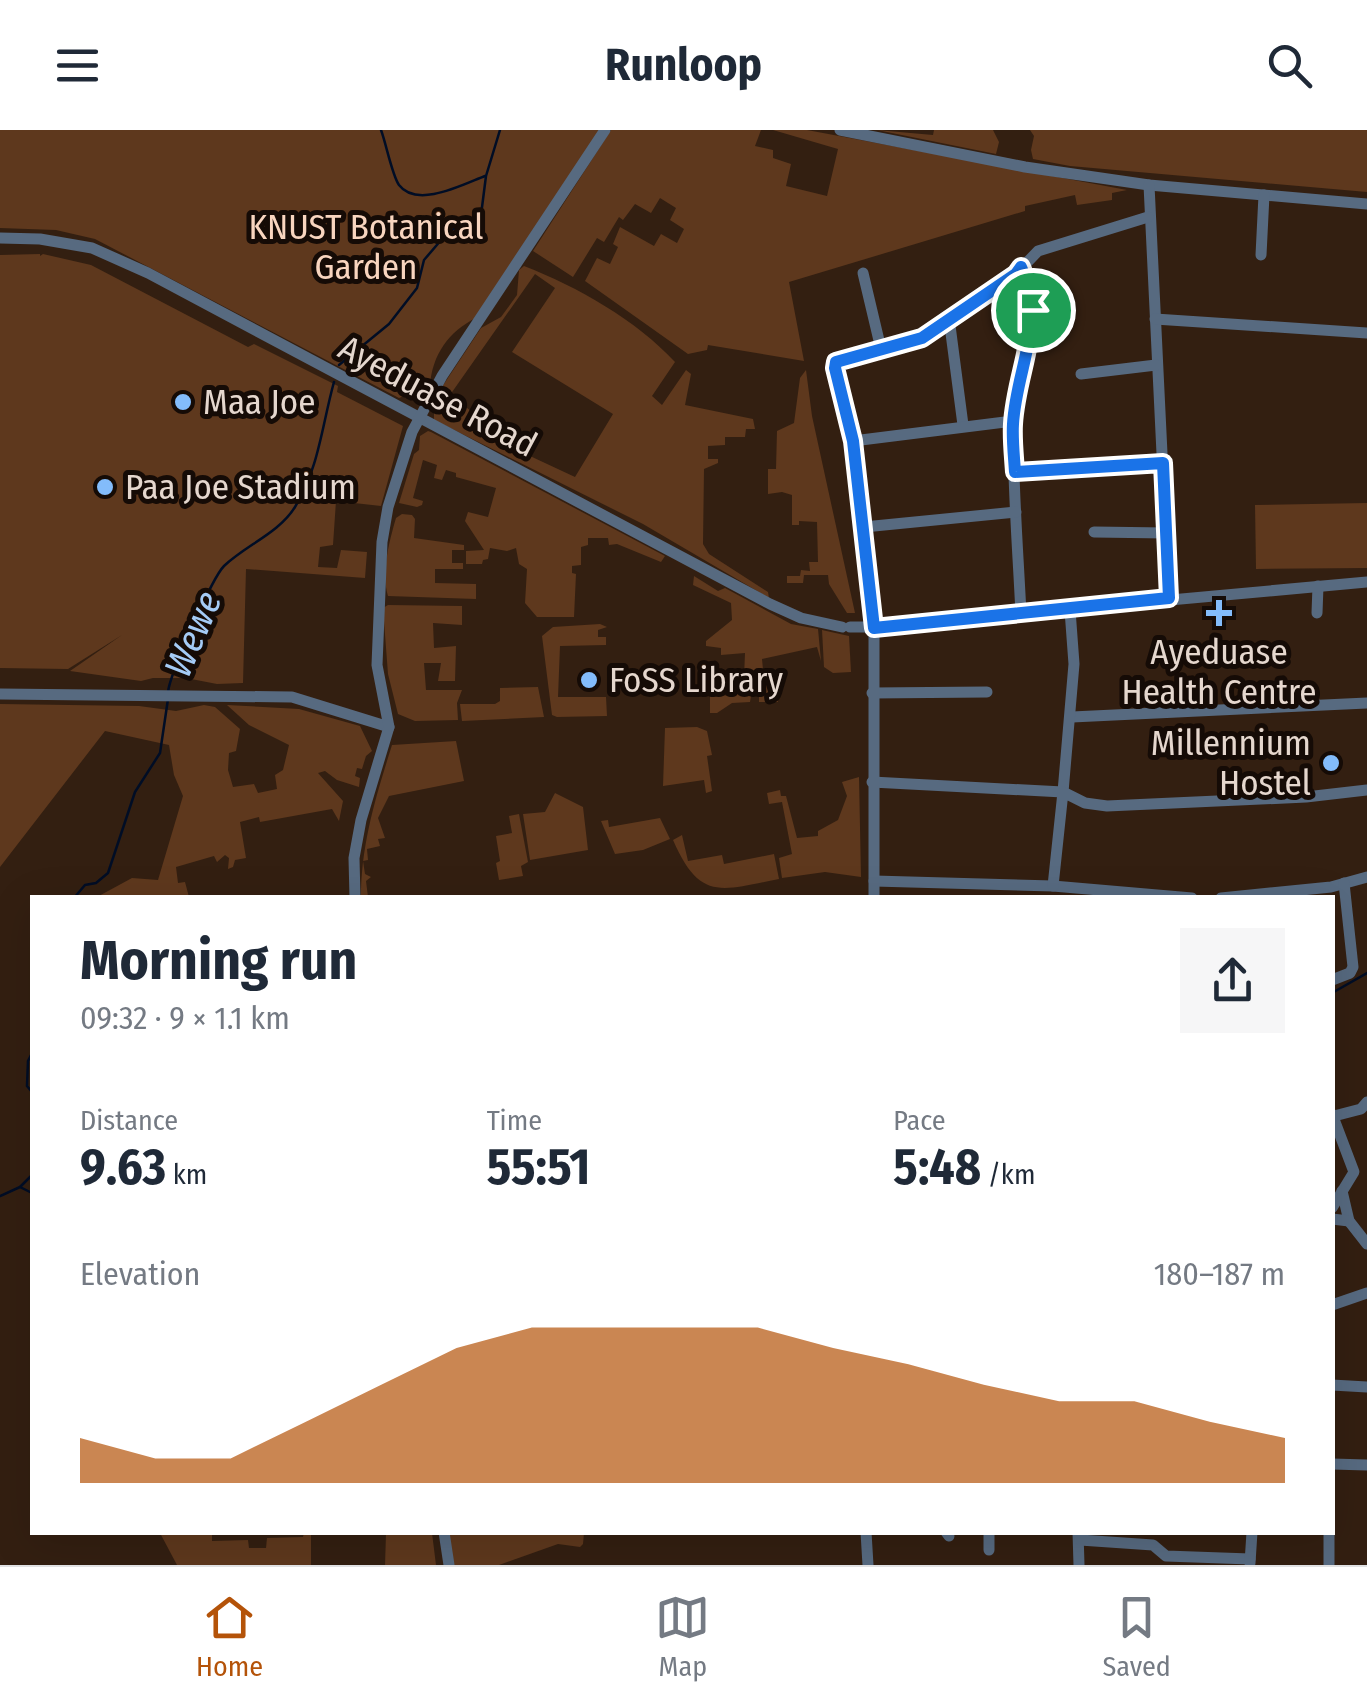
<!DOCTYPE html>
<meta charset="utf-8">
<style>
body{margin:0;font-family:"Fira Sans Condensed",sans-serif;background:#f6f6f7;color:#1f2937;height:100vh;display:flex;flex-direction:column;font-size:38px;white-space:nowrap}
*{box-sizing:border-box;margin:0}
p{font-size:32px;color:#747a83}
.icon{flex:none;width:55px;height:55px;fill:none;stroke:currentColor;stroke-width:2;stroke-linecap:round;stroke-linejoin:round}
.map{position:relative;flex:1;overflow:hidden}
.drawer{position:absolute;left:30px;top:765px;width:1305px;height:640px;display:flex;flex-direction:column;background:#fff;border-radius:0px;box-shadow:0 10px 40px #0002}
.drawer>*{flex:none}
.pin{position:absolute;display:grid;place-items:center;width:85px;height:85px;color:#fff;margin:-42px;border:5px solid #fff;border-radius:50%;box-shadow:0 2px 10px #0007}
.round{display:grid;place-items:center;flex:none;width:105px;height:105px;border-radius:0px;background:#f6f6f7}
.headline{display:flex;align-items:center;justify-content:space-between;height:170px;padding:0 50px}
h1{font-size:55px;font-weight:700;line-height:75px}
.metrics{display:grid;grid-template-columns:repeat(3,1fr);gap:15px;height:170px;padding:10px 50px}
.metrics div{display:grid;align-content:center}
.metrics b{font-size:50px;font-weight:700}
.metrics small{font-size:28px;font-weight:400}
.metrics p{font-size:28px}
.chart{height:280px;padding:20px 50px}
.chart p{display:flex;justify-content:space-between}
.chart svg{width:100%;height:180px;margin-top:10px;fill:#b45309;opacity:.7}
header{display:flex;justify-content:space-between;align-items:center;height:130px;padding:0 50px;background:#fff;font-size:45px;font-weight:700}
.menu{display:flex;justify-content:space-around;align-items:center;height:140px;border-top:2px solid #e0e1e3;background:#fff;font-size:28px;color:#747a83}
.menu a{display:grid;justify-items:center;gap:5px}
.menu .selected{color:#b45309}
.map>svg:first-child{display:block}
.green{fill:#5e381d;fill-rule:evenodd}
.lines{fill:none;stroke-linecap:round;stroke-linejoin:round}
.stream{stroke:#000d25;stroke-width:2.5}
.minor{stroke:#576a80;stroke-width:11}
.route-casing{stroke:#fff;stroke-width:20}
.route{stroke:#1a73e8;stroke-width:12}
.poi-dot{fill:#83bcfb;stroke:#150b06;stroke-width:4}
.labels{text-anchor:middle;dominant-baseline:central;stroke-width:10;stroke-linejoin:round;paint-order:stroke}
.park-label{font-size:35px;fill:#f8d5bf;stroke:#150b06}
.street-label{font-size:35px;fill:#e5d7ce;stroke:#150b06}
.poi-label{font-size:35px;fill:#e5d7ce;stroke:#150b06;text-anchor:start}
.water-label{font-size:38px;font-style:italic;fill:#a4cbf6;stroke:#150b06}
</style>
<header><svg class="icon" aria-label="menu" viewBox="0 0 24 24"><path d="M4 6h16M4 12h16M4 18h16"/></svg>Runloop<svg class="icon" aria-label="search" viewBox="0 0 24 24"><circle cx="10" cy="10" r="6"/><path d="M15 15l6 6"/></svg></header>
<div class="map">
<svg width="1367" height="1435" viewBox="0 0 1367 1435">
<rect width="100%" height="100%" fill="#331f11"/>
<g class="green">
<path d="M0,0h605l-129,188c-27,13 -44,37 -46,68l-31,12 -304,-159 -39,-9 -56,-2z"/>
<path d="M611,0h150l-6,16 18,4v8l18,6 -5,22 41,10 11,-47 -65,-19h34l320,60 -15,3v7l-35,5 -2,-10 -50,11v5l-236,71 15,79 -96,-16 -1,5 -19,4 -103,-73 12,-23 13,6 8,-17 -5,-3 7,-17 34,19 7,-12 16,9 7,-14 -14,-9 6,-12 -16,-10 -9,15 -16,-9 -12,16 -4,-3 -15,25 -7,-4 -24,39 -40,-26z"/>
<path d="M877,0l56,5 1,-5h59l6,12 -3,12z"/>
<path d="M1030,0h337v62l-297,-26 -37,-7 -2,-9 3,-14z"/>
<path d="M40,124v2l3,-2 48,11 157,82 6,-3 84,42 -1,6 66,34 -22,80 -45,-5 -3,44 -13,2 -2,20 19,1 4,-18 26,2 -2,26 -119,-9 -3,114 -26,1 -31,-6h-33l-12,3 -71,-10 52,-36 -54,34 -68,-1v-413z"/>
<path d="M524,136c54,21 112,54 151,96l-23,34 10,9 24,-35 5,4 -6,31 68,14 2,10h-9l-1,8h-20v8l-17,1v13h10v4l-14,6 -1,75 6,10 59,38 1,6 -126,-74 -209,-104v-21l47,-71 20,-11 16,-22 2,-25zM535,144l20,14 -43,64 101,62 -38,63 -45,-21 -80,-61z"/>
<path d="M806,240l6,46 43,197h-8l-18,-29 -1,-9h-24l-1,8h-16v-7h13l1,-6 9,1 -1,-9h9l-1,-40 -18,-1v4h-7v-30l-10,-3 -14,2v-25h8l1,-38 17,-8 6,-45z"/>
<path d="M428,301l3,1 234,124 -4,6 -44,-18 -8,1 -1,-7h-20v7l-7,2v18l-9,1v7l4,1 -2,43h-37l-12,-14 2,-34 -8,-5 -3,-16 -9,3 -17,-3 -2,11 -5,1 -1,4h-16v-13l18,-1 -19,-29 3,-9 20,5 8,-29 -40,-11v-4l-10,-3 -4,10 -8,-2 3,-13 -14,-5 -10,38 10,3 -1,4 -5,2 -18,-4 15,-49 5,-4 1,-14z"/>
<path d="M1367,373v65l-111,1 -1,-64z"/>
<path d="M402,384l10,1 3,4 -1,19 50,7v5h-12v13h11v6h-28v14l41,1v15l-88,-3c-7,-23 1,-54 8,-78z"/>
<path d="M694,446l24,15 7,-3 66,36 27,5 3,32 -4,-14 -55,12 2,21 14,1v21h-19v-6h-8l-1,6 -18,1 -15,10h-7v-19l20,2v-19h14l1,-24 -24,2v-7l-15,-2v-5l26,-21 -1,-17 -38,-18z"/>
<path d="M388,475l74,1v19l-29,-2 1,25 22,-2 -1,35h-17l3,-18h-17l2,27h36l-5,13 1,17 -43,1 -17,-7 -10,-40 -5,-66z"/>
<path d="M600,494l7,3 -9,3v7h8v8l-46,1 -2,51h48l1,19 -50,1 -5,-2 -10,-79 11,-9z"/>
<path d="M822,500l27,6 2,36 -18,1 -9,-6z"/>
<path d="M538,557l6,30 -82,4 -2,-17h35l5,-3v-13z"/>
<path d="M0,574l139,2 37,5 28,-6 11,2 25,22 -4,22 -7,2 -1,17 5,17 21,-3 4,9 19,-4 -2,-14 8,-5 6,-25 -40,-20 -22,-20 72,4 61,17 12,25 -6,5 -4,13 -5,-1 -2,8 5,2 -1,9 -22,-7 -12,-9 -7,2 25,28 -4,20 -7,-12 -72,13 -1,-5 -19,5 6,36 -11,2 -2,7 -5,2 1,-11 -4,-3 -8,7 -3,-6 -38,11 2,16 7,-1 4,15h-92l35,-19 26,2 25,-84 -9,-21 -5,-30 -64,-14 -105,136z"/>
<path d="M697,597l10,4 5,24 -5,1 5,35 -6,2 -2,-13 -41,6 2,-58z"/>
<path d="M456,611l8,40 -75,15 -11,22 7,20 -7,1 2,7 -13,3 1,11 -5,1 2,13 6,3 -5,4 2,16h-7c0,-53 15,-101 31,-152z"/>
<path d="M859,647l2,100 -36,-5 -43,6 -3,-20 13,-4 -10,-52 -13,2 -2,-11 13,-3 1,6h5l11,42 21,-2v-5l20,-11 9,-24 -5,-14z"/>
<path d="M555,663l28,14 5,43 -58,10 -7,-46 22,-2z"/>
<path d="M519,684l9,48 -7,4 2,10 -24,4 -3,-17 4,-2 -4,-25 16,-3 -3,-17z"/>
<path d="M660,688l10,21 -27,11 -28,4 -14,-33 7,-1 1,7z"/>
<path d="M682,705l6,26 34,-6 2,9 50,-10 5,25c-58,11 -79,23 -106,-39z"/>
<path d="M160,1403h52v8l36,-1 1,8h17l1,-10 36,-1 1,-4h7v32h-134z"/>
<path d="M386,1403h46l4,32h-51z"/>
<path d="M449,1403h135l-1,11 -3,3 -22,-3 -59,21h-46z"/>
</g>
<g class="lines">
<g class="stream">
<path d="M381,0c5,13 11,45 18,55 18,24 65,-1 86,-9"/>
<path d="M339,235l50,-41 28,-36 7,-28 24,-28 33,-17 5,-39 14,-46"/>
<path d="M168,562c2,-18 44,-114 56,-126 22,-21 55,-33 71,-59 24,-39 27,-82 39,-125"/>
<path d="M74,768l11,-13 11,-2 12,-10 27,-81 25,-39 8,-54"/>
<path d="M1332,863l35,-20"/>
<path d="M32,923l-4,8 -1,25 5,6"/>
<path d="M20,1057l12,6"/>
<path d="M0,1066l20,-9 12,-12"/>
</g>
<g class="minor">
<path d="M840,0l185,37 124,18 218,19"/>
<path d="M1149,55l20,413"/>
<path d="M0,108l40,1 52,9 56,25 622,331 31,14 41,9"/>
<path d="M1261,125l3,-60"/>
<path d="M1021,137c28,59 -8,103 -8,160 0,62 5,124 8,187"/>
<path d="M863,143l18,76"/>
<path d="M949,188l14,107"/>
<path d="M1155,189l212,14"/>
<path d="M1081,244l75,-9"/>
<path d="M853,311l160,-20"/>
<path d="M1015,342l148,-9"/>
<path d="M864,397l152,-15"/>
<path d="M1094,402l72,1"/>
<path d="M1317,483l1,-27"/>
<path d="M850,497h24l493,-45"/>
<path d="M872,563l115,-1"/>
<path d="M0,564l292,3 97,30"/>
<path d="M1072,587l295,-14"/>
<path d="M872,652l191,10 11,-128 -4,-54"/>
<path d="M874,751l179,5 139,12"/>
<path d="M1053,756l10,-94 22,11 22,3 199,-9 61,-7"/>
<path d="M355,768l-1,-40 7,-38 28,-93 -12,-62 5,-123 6,-35 24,-75 30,-56 163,-246"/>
<path d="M874,768v-271l-21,-186 -18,-72 2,-8 85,-23 94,-64 22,-23 110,-34"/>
<path d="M1221,768l110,-11 36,-10"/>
<path d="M1332,850l18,-7 3,-6 -9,-84"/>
<path d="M1332,984l22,58 -22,36"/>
<path d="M1334,986l27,-7 6,-7"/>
<path d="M1342,1061l7,30 18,23"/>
<path d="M1332,1089l17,2"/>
<path d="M1332,1175l35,-12"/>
<path d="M1332,1255l35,2"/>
<path d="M1332,1334l35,1"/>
<path d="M444,1402l5,33"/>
<path d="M866,1402l2,33"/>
<path d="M946,1402l3,4"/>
<path d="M1078,1402l1,33"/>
<path d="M1080,1410l73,5 13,11 84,3"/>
<path d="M989,1420v-18"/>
<path d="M1250,1433l2,-31"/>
<path d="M1329,1435v-33"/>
</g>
</g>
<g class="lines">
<defs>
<path id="route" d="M1021,137c26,54 -5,102 -8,157 -1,15 1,32 2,48l148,-9 6,135 -295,30 -21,-187 -18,-73 1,-6 86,-24 94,-64z"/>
</defs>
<use href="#route" class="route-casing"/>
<use href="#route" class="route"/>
</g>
<g class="poi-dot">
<circle cx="183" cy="272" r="10"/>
<circle cx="105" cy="357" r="10"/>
<path d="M1214 468h10v10h10v10h-10v10h-10v-10h-10v-10h10z"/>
<circle cx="589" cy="550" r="10"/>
<circle cx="1331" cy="633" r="10"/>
</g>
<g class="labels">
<g class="park-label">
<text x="366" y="97">KNUST Botanical<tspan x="366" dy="40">Garden</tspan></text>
</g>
<g class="street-label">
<text transform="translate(438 266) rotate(28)">Ayeduase Road</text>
</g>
<g class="poi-label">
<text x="203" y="272">Maa Joe</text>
<text x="125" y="357">Paa Joe Stadium</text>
<text x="1219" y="522" text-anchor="middle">Ayeduase<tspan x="1219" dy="40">Health Centre</tspan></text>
<text x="609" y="550">FoSS Library</text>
<text x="1311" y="613" text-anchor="end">Millennium<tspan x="1311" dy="40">Hostel</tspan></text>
</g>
<g class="water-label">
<text transform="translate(193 504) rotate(-67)">Wewe</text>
</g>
</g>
</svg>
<div class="pin" style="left:1033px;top:180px;background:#1e9e55"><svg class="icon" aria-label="arrive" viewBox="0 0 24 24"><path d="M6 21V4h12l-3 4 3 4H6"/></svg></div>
<section class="drawer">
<div class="headline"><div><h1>Morning run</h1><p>09:32 · 9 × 1.1 km</p></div><a class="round"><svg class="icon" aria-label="share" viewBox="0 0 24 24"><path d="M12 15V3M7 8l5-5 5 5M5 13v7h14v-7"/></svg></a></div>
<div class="metrics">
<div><p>Distance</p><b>9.63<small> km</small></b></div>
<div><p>Time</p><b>55:51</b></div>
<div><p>Pace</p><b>5:48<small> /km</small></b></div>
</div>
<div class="chart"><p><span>Elevation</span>180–187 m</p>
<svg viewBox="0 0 160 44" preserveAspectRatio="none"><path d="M0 44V33L10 38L20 38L30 29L40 20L50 11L60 6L70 6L80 6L90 6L100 11L110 15L120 20L130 24L140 24L150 29L160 33V44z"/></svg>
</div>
</section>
</div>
<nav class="menu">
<a class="selected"><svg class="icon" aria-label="home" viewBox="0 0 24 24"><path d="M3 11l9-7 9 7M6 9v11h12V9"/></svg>Home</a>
<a><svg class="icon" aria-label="map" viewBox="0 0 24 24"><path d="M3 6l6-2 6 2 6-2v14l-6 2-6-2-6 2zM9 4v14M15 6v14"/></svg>Map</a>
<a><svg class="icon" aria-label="saved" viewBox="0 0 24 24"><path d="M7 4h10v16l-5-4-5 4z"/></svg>Saved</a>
</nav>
